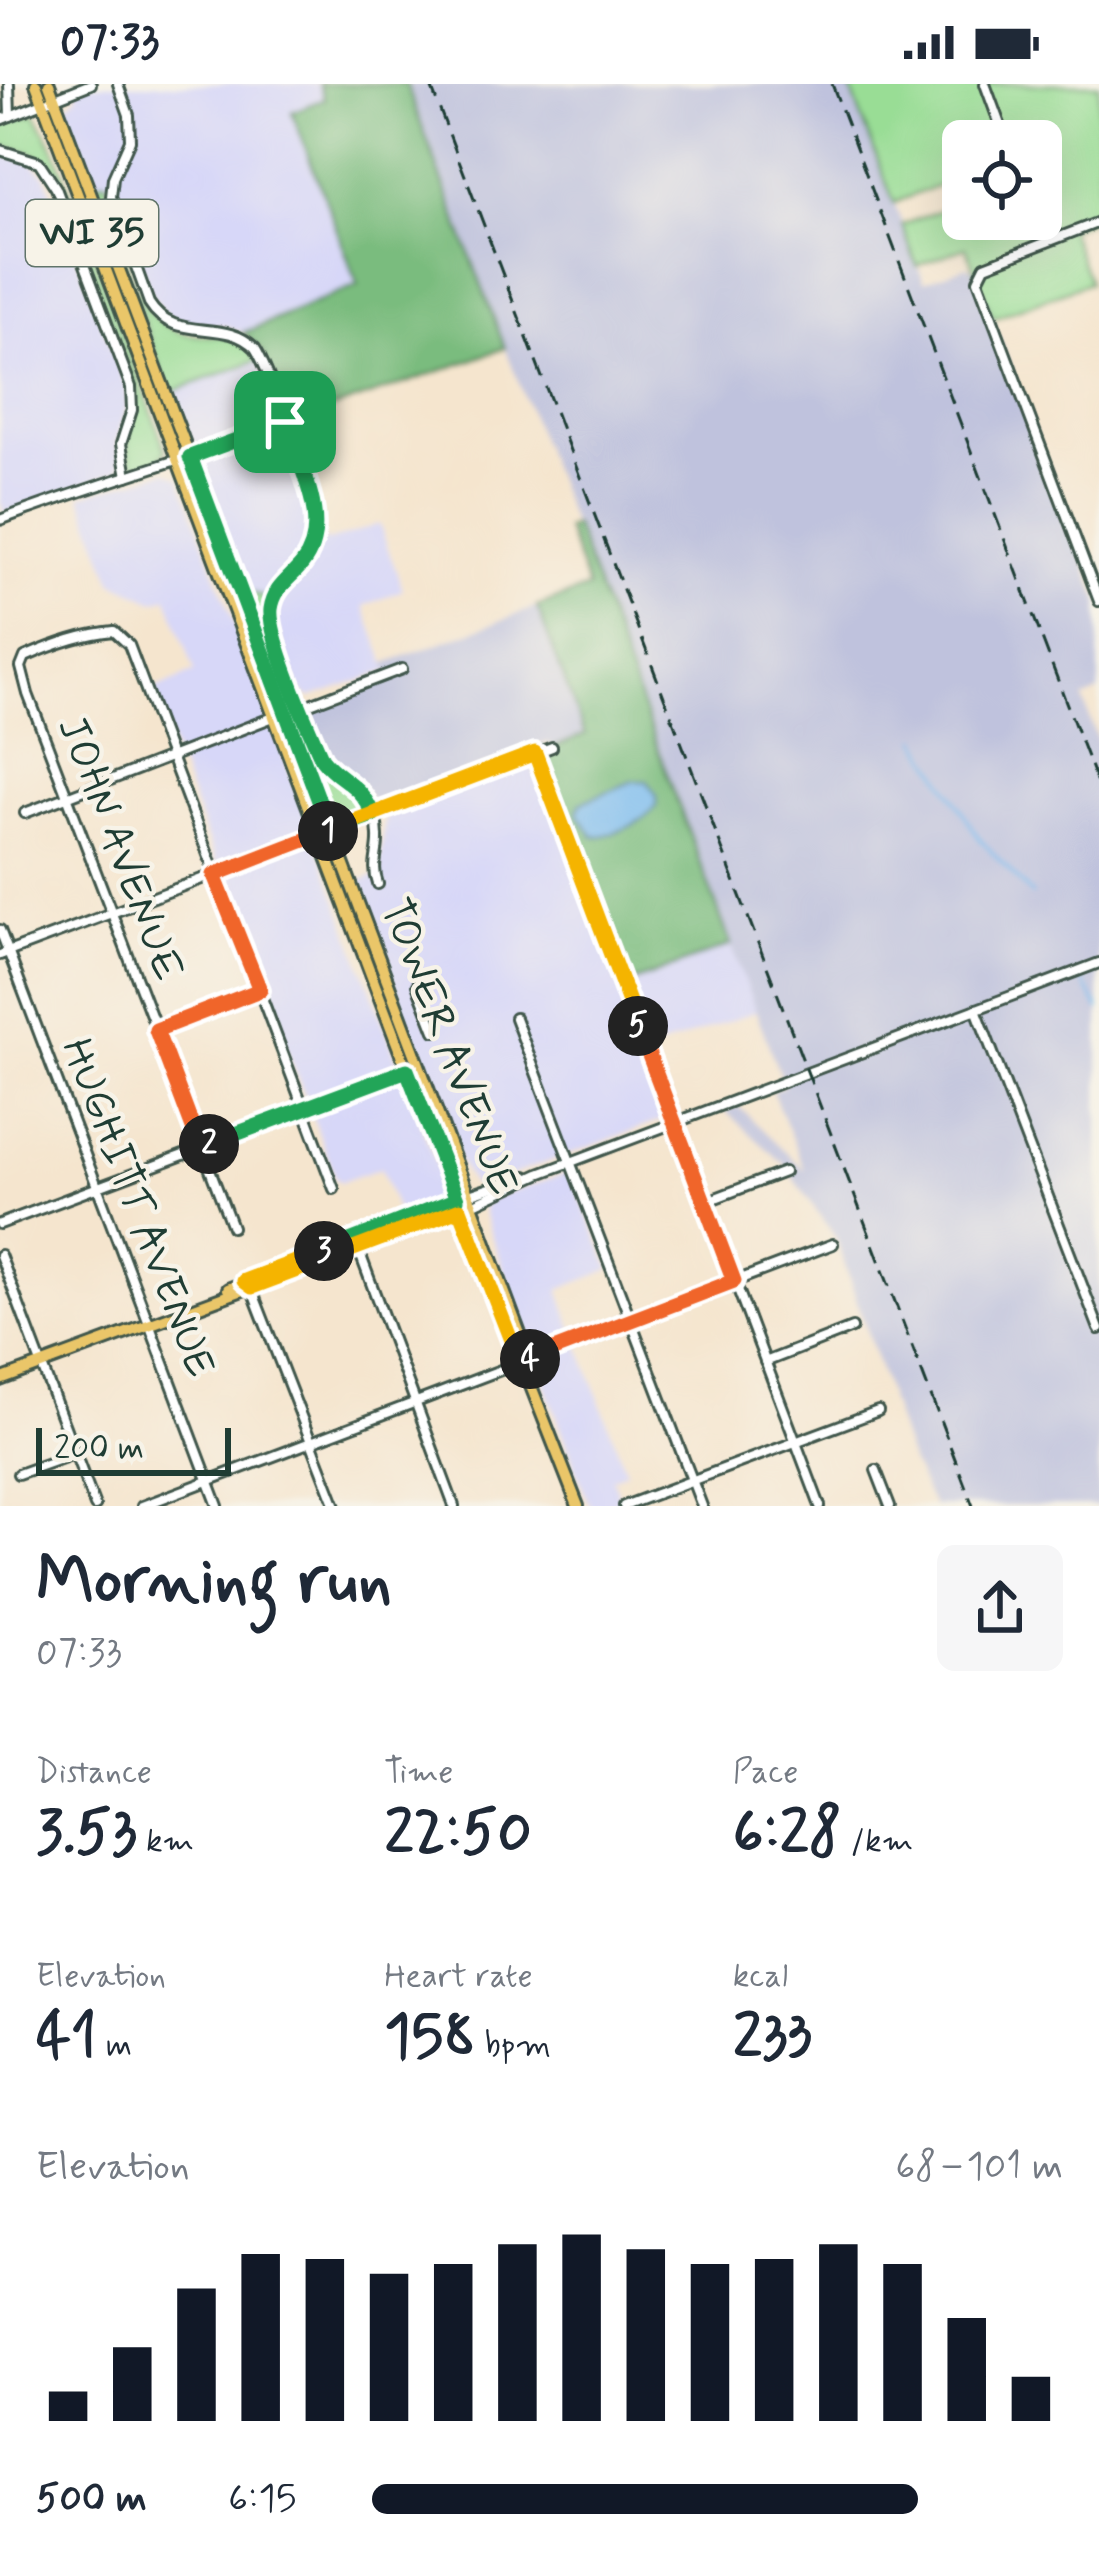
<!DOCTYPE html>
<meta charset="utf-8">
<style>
body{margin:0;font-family:Mynerve,sans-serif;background:#f6f6f7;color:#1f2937;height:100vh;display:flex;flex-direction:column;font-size:45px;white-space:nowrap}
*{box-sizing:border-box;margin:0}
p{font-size:39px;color:#747a83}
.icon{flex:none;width:66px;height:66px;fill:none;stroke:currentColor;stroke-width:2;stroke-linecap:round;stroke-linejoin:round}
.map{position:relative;height:1422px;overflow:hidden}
.drawer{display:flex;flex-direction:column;background:#fff;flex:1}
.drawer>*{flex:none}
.tools{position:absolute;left:942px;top:36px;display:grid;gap:24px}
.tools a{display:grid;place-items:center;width:120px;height:120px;border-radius:18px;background:#fff;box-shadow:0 12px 48px #0002;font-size:60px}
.scale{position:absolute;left:36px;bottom:30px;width:195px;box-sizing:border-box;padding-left:12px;border:6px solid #1f3d34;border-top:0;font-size:33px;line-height:42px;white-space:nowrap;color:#1f3d34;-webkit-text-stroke:9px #f7f3e8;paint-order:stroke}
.pin{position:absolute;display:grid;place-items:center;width:102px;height:102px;color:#fff;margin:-51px;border-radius:24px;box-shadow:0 6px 18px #0006}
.km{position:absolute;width:60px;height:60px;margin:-30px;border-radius:50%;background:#222;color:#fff;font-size:33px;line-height:60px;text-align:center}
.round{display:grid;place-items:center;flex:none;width:126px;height:126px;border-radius:18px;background:#f6f6f7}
.headline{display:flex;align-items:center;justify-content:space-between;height:204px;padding:0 36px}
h1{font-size:66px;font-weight:800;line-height:90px}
.stats{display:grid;grid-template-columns:repeat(3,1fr);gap:18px;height:204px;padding:12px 36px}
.stats div{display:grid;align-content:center}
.stats b{font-size:60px;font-weight:800}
.stats small{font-size:33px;font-weight:400}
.stats p{font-size:33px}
.chart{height:336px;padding:24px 36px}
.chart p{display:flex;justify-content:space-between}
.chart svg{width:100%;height:216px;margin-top:12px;stroke:#111827;stroke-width:6}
ul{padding:0 36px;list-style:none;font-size:39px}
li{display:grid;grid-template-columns:192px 144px 1fr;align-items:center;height:90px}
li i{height:30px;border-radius:15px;background:#111827}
.status{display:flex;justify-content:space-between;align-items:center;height:84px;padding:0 60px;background:#fff;direction:ltr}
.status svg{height:33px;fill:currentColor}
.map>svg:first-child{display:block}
.built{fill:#d7d7f8}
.industrial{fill:#bfc2dd}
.green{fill:#99dd95;stroke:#5c8d64;stroke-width:3}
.forest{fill:#7abc7e;stroke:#4c7c59;stroke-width:3}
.water{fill:#7abbef;stroke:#4c7c92;stroke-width:3}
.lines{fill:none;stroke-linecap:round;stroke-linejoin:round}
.stream{stroke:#7abbef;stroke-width:3}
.minor-casing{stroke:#3f564b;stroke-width:14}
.major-casing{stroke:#3f564b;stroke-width:16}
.minor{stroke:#fff;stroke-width:8}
.major{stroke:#eac669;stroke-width:10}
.rail{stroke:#1f3d34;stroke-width:3;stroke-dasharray:18 9;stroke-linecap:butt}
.split-1-casing{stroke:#fff;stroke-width:24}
.split-2-casing{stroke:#fff;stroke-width:24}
.split-3-casing{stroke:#fff;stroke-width:24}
.split-4-casing{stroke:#fff;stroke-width:24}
.split-5-casing{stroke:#fff;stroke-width:24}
.split-6-casing{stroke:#fff;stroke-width:24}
.split-7-casing{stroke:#fff;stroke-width:24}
.split-1{stroke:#22a559;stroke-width:15}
.split-2{stroke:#f0652b;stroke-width:15}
.split-3{stroke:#22a559;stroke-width:15}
.split-4{stroke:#f5b400;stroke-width:15}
.split-5{stroke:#f0652b;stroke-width:15}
.split-6{stroke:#f5b400;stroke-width:15}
.split-7{stroke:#22a559;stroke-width:15}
.labels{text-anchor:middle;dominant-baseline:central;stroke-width:9;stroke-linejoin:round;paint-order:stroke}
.shield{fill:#f7f3e8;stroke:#60746a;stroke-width:3}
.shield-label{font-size:39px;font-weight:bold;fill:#1f3d34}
.street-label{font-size:42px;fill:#1f3d34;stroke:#f7f3e8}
</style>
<div class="status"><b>07:33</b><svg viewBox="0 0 49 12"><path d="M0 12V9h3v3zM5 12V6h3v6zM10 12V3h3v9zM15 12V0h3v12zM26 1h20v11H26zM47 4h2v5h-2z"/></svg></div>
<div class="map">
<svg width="1099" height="1422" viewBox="0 0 1099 1422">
<rect width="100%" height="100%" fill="#f7f3e8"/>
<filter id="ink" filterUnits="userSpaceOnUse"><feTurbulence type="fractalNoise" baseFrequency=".00833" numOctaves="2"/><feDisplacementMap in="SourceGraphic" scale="24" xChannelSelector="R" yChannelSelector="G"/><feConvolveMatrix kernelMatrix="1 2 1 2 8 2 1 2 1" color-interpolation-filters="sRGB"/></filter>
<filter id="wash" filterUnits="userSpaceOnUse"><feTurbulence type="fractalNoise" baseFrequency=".004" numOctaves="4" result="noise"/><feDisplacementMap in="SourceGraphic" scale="48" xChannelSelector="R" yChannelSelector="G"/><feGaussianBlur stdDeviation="2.7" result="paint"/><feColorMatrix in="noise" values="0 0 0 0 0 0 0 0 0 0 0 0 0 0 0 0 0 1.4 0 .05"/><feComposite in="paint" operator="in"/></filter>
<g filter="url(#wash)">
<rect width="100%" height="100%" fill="#f5e5ce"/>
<g class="built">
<path d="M56,0h263l5,15 -32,14 67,172 -116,48 -17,-7 -42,-1 -16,-8 -18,-25 -33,-88 -1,-20 -13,-3 -13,4 -27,-76 15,-14 -3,-10z"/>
<path d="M0,71l29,5 16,15 81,211 2,17 -11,39 4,23 -3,6 -113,43 -5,-13z"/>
<path d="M258,276l51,151 2,28 20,2 48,-17 24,66 -39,16 25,65 -80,27 -10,-9 -23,-64 1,-22 -34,-13 -44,-128 -30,-68z"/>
<path d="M167,387l13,7 265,710v10l-6,5 -39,17 -19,-52 -40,14 -5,-3 -185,-488 44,-19 -27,-75 -13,4 -42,-19 -32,-86z"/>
<path d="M530,679l22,45 67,179 112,-42 25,66 -112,42 22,61 -3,6 -184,67 -8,-3 -16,-32 -101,-269 25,-9 6,-58z"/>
<path d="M569,1088l42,97 -52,21 67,181 -14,7 8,21 -15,7h-15l-3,-7 -104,-286v-7l9,-7z"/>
</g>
<g class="industrial">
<path d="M406,0h443l75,198 43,-16 13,7 -2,8 121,320v91l-16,7 16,45v762h-166l-25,-50 -72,-218 -52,-74 -59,-53 13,-5 67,64 -33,-79 12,-5z"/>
<path d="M537,523l48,128 -32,13 -4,-6 -170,62 -7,-3 -12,-18 -32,-23 -16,-38 1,-14 78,-31 -5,-14z"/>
</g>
<g class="green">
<path d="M849,0h250v132l-30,13 20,53 -96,36 -27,-71 -49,19 -15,-41 61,-24v18h78v-78h-78v35l-69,27z"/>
<path d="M35,29l19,35 112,303 -9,11 -23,5c-16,-26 4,-48 2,-77l-82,-217 -23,-21 -31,-6v-22z"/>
<path d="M103,97l4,1c-2,31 24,96 39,124 6,11 17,19 28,24 34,15 57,-9 84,30l-89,33 -43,-121 -36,-87z"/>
<path d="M243,506l26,10 -1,32 47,123 12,17 35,27 -4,13 -15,5 -11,-4 -16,-32z"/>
</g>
<g class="forest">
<path d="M319,0h87l99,264 -210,74 -7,-7 -25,-63 -20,-19 115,-48 -66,-173 32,-13z"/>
<path d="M574,441l157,420 -103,39 -83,-221 8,-15 32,-13 -48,-128 51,-19 -22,-59z"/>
</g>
<path class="water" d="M633,697h14l10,15v9c-13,18 -42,30 -63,32l-16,-23 2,-11z"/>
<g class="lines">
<g class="stream">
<path d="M918,655l61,99 53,57"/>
<path d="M1083,898l16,27"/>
</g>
</g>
</g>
<g filter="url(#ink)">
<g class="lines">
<defs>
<g id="minor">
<path d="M9,0l1,32"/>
<path d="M118,0l11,31 1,25 -17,38 -2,19 38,106c26,42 74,13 106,45 17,26 67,166 59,194 -8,28 -40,38 -43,69 -2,29 37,118 51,148 22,28 55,32 56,77 1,18 -7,29 0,48"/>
<path d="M985,0l21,57"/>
<path d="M0,36l91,-36"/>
<path d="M0,66l39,12 17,26 75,199 1,23 -11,34 6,32"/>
<path d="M1038,135l10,22"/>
<path d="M1099,138l-114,44 -7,14 121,321"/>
<path d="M0,436c94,-36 190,-62 285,-97"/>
<path d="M302,623l100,-38"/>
<path d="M535,669l285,753"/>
<path d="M25,729l251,-97"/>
<path d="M0,846l218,576"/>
<path d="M0,871l552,-208"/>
<path d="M417,901l18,46"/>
<path d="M976,925l123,320"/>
<path d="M515,934l187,488"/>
<path d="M156,947l103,-41"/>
<path d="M469,1111l57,-19"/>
<path d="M705,1118l79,-30"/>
<path d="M472,1121l67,-31 560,-211"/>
<path d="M0,1140l409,-154"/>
<path d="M232,1143l-204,-533 -7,-27 4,-10c29,-13 58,-23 89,-26l15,14 205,544"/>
<path d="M362,1159l-1,13 93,250"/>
<path d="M0,1171l95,251"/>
<path d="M250,1201l86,221"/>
<path d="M765,1278l87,-34"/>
<path d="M876,1386l14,36"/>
<path d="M18,1390l56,-20"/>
<path d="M142,1422l691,-262"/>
<path d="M624,1422l254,-95"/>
</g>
<g id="major">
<path d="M36,0l371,986 171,436"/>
<path d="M49,0l423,1121 51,137 1,19"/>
<path d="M228,1205l234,-92"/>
<path d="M0,1296l464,-172"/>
</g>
</defs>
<use href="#minor" class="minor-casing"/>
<use href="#major" class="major-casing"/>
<use href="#minor" class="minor"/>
<use href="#major" class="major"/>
<g class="rail">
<path d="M430,0l543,1422"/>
<path d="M832,0l267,705"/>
</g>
</g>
</g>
<g class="lines" filter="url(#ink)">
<defs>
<path id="split-1" d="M285,338c13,42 49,102 17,142 -13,16 -28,23 -31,45 -3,29 38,120 51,150 19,24 38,23 51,56l-45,16"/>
<path id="split-2" d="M209,1060l-9,3 -44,-117 104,-40 -46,-115 114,-44"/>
<path id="split-3" d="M209,1060l198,-74 50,129 -133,52"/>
<path id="split-4" d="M324,1167l-80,30 8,6 208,-78 54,139 10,13 6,-2"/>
<path id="split-5" d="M530,1275l204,-78 -96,-255"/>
<path id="split-6" d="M349,739l186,-70 103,273"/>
<path id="split-7" d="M285,338l-95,35 140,373 19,-7"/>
</defs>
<use href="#split-1" class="split-1-casing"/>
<use href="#split-2" class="split-2-casing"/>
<use href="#split-3" class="split-3-casing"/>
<use href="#split-4" class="split-4-casing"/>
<use href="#split-5" class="split-5-casing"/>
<use href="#split-6" class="split-6-casing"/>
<use href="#split-7" class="split-7-casing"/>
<use href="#split-1" class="split-1"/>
<use href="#split-2" class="split-2"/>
<use href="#split-3" class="split-3"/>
<use href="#split-4" class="split-4"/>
<use href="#split-5" class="split-5"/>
<use href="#split-6" class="split-6"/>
<use href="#split-7" class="split-7"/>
</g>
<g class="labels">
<rect class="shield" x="26" y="116" width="132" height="66" rx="9"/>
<g class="shield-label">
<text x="92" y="149">WI 35</text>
</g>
<g class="street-label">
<text transform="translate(119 765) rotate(69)">JOHN AVENUE</text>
<text transform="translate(448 963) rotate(69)">TOWER AVENUE</text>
<text transform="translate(137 1124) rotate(69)">HUGHITT AVENUE</text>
</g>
</g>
</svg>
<div class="tools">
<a><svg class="icon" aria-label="locate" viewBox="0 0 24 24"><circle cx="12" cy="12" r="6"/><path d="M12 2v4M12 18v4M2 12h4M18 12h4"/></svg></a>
</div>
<div class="scale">200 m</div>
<div class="pin" style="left:285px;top:338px;background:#1e9e55"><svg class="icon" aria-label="arrive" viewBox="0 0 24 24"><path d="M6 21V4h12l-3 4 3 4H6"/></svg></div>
<b class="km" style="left:328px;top:747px">1</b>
<b class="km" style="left:209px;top:1060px">2</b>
<b class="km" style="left:324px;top:1167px">3</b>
<b class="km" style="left:530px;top:1275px">4</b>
<b class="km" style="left:638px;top:942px">5</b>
</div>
<section class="drawer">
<div class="headline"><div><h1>Morning run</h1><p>07:33</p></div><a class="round"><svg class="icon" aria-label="share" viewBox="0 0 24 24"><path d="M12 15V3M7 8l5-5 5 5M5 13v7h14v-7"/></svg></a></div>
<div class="stats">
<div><p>Distance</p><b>3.53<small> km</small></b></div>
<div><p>Time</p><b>22:50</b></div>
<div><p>Pace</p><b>6:28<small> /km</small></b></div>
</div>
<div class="stats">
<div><p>Elevation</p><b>41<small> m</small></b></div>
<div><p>Heart rate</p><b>158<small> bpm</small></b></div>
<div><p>kcal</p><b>233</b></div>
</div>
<div class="chart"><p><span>Elevation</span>68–101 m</p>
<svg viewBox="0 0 160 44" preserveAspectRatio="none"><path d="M5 44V38M15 44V29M25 44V17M35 44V10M45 44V11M55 44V14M65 44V12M75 44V8M85 44V6M95 44V9M105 44V12M115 44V11M125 44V8M135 44V12M145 44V23M155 44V35"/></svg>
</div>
<ul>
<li><b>500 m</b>6:15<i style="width:79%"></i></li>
</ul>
</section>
